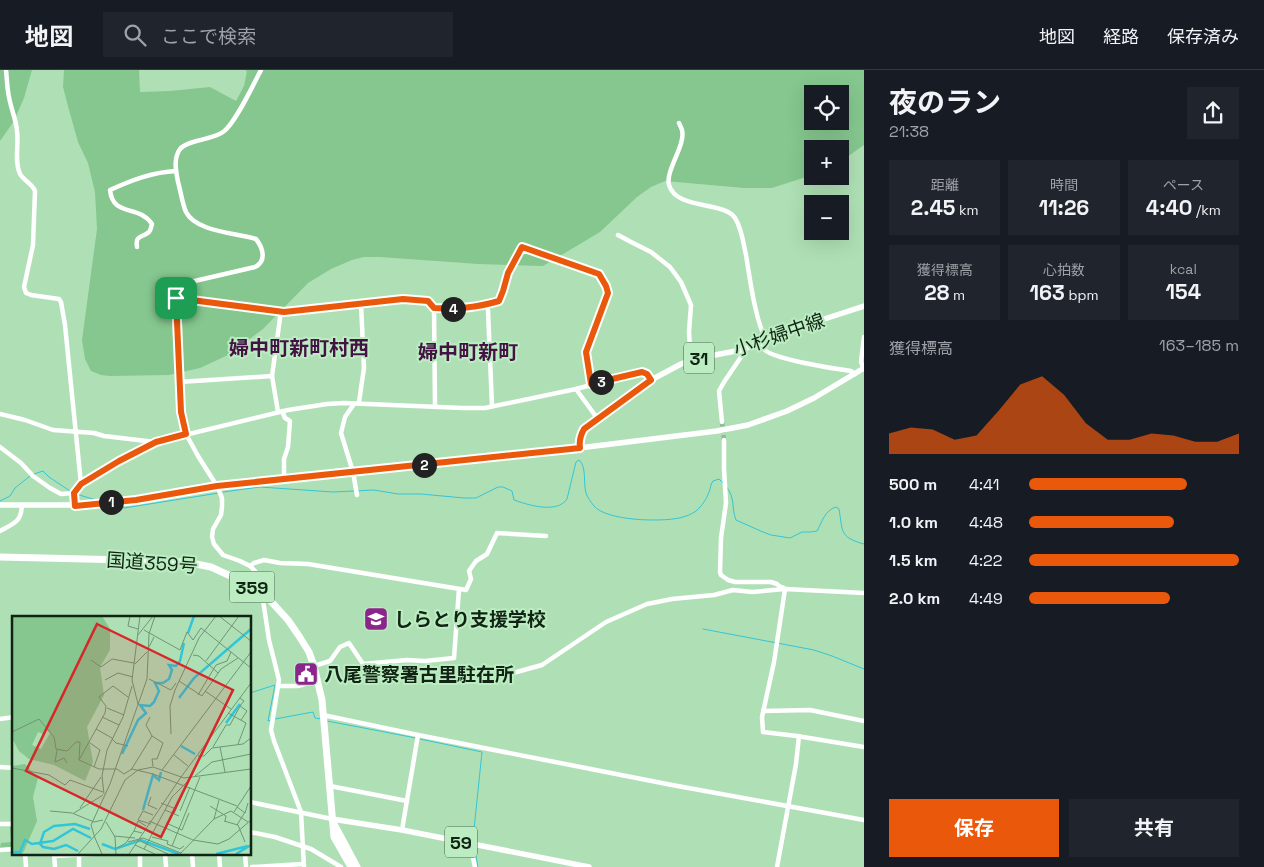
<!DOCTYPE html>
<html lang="ja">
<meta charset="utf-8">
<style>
body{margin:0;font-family:"Space Grotesk","Noto Sans JP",sans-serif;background:#20242c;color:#f1f3f6;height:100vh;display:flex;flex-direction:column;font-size:19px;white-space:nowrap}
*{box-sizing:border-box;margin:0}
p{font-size:16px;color:#9ea1a6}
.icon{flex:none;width:28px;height:28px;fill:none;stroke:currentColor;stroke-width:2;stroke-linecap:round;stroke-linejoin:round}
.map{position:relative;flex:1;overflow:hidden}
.panel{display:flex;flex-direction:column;background:#171b24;width:400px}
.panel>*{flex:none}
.tools{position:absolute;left:804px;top:15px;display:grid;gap:10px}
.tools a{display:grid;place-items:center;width:45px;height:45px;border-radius:0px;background:#171b24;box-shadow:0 5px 20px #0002;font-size:25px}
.pin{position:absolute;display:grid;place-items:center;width:42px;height:42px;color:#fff;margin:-21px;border-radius:10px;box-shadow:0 2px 8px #0006}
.km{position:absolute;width:25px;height:25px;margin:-12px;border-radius:50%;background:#222;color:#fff;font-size:14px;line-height:25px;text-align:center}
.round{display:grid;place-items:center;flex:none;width:52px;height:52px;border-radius:0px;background:#20242c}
.headline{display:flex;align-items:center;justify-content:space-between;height:85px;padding:0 25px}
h1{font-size:28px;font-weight:700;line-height:38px}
.metrics{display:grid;grid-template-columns:repeat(3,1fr);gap:8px;height:85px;padding:5px 25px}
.metrics div{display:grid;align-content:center;border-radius:0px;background:#20242c;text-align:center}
.metrics b{font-size:21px;font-weight:700}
.metrics small{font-size:14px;font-weight:400}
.metrics p{font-size:14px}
.chart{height:140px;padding:10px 25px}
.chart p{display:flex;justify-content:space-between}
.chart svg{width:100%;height:90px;margin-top:5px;fill:#ea580c;opacity:.7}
.primary-button{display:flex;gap:10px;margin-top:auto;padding:10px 25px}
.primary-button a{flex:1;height:58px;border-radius:0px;background:#ea580c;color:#fff;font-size:20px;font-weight:700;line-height:58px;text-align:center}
.primary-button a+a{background:#20242c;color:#f1f3f6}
ul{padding:0 25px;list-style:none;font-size:16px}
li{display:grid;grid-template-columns:80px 60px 1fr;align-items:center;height:38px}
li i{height:12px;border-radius:6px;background:#ea580c}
header{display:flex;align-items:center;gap:30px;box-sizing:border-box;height:70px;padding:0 25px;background:#171b24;border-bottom:1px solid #363941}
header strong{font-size:24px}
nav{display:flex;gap:28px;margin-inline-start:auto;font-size:18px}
.search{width:350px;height:45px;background:#20242c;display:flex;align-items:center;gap:12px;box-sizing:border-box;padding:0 18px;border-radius:0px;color:#9ea1a6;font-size:19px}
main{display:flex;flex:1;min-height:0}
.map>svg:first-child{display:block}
.green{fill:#85c78e;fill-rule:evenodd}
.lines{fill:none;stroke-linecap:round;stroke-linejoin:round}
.stream{stroke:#32c5d8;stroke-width:1}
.minor-tunnel{stroke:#8fba95;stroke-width:4.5;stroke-dasharray:4.5 2;stroke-linecap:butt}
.minor{stroke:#fff;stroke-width:4.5}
.major{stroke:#fff;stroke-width:5.5}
.highway{stroke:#fff;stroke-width:7}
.route-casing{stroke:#fff;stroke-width:10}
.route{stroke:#ea580c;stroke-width:6}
.labels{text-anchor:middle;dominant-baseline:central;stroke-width:4;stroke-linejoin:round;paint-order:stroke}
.shield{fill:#bcedc2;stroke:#446048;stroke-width:1}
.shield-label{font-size:18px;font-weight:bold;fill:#112414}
.street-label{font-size:19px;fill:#112414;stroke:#bcedc2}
.poi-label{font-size:19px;font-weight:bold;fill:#112414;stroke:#bcedc2;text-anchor:start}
.neighbourhood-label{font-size:20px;font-weight:bold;fill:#431343;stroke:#bcedc2}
.inset-river{fill:none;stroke:#32c5d8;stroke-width:2.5}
.inset-road{fill:none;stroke:#709575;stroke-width:1}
.view{fill:#d62828;fill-opacity:0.15;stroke:#d62828;stroke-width:2.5}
.inset-edge{fill:none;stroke:#112414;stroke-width:2.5}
</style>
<header>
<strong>地図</strong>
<div class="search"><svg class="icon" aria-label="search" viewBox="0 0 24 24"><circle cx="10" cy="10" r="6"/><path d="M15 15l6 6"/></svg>ここで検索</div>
<nav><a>地図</a><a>経路</a><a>保存済み</a></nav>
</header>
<main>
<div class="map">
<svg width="864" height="797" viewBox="0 0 864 797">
<rect width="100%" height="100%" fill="#afe0b5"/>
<g class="green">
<path d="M0,0h32l-8,28 -10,23 -14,20z"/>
<path d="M64,0h75l1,22 30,-1 40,-4 26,14 8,-15 3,-15 -3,-1h620v75l-24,17v-13h-28v26l-40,13h-28l-79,-7 -14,6 -14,10 -37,35 -57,34 -65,-2 -98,-7h-16l-12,3 -21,9 -23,14 -45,46 -35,26 -28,13 -31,7 -59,1 -9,-1 -10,-4 -6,-12 -3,-19 15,-111 -2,-37 -7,-29 -10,-21 -9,-32 -6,-23zM812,24h28v27h-28z"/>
<path d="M10,757h4v20l-14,1 1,-5 10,-1z"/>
</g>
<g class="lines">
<g class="stream">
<path d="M34,404l9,-3 6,6 21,14"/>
<path d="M726,416c10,13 5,21 10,34l27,12 8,3 19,3 12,-6h9l6,-1c5,-9 8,-21 19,-24l3,2c4,23 0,28 25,35"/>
<path d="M223,422l37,-5 73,5 41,-2 24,4h23l43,4h12l22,-11h5l9,4 2,9c14,5 43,14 53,-1l9,-37 3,-2c8,7 4,23 7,33 1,4 5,9 8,13 13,15 66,16 85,12 6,-1 13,-4 17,-7 6,-5 11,-13 13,-19 2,-4 1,-7 4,-11l6,-2 4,4"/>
<path d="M76,424l20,6"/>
<path d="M0,431l10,-5 5,-8 15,-12"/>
<path d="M109,435l15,3 95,-15"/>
<path d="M703,559l111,21 18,6 32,13"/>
<path d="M250,623l25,-8 -7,36 3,-1"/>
<path d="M275,649l38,-7 2,6 6,1"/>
<path d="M327,651l89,17"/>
<path d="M420,669l62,13 -9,87 1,3"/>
<path d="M474,776l4,21"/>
</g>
<path class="minor-tunnel" d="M722,352l2,18"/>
<g class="minor">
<path d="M6,0c1,9 1,18 3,27 2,12 7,22 8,34 2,14 -3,30 3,43 4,7 12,9 15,17l-2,54 -9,42 2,6 5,2 28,4 2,3 4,23 16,159"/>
<path d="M261,0c-8,15 -26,54 -38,62 -11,8 -36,8 -43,17 -7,10 -4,22 -2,33 3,10 4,21 8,30 10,20 51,21 70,27 7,9 11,22 -1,28l-69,16 -7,5 -3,10 5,114 5,22 12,22 19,30 5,12v9l-1,8 -8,14 -1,8 2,7 9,11 17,6 10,5 5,5 4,11 4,18 6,40 10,40 -8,50 3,11 27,71 3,55"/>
<path d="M679,53c1,2 2,4 3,7 4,15 -17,41 -13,55 7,25 55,16 66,33 7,11 8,24 11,37 4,24 9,64 20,85"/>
<path d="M618,165l13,7 20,10 19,15 11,15 10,23 -2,27 1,17 4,10"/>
<path d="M137,177c-2,-12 5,-9 12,-15 2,-2 2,-5 3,-8 -13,-20 -39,-6 -42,-34 22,-10 43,-18 66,-19"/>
<path d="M176,228l108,14 119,-13 25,2 6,7 1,99"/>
<path d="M434,238c24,1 41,0 65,-7l4,-10 5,-18 14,-26 77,27 7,12 2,7 -22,59 5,33"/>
<path d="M488,240l4,96"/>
<path d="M864,267l-3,25 3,7"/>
<path d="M762,272c1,2 1,5 2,7 7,10 72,20 87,22l4,3"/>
<path d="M272,306l6,36"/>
<path d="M179,312l93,-6 9,-65"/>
<path d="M576,319l21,29"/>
<path d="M359,332l5,-34 -3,-64"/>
<path d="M354,334l-9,13 -4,16 12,39 4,23"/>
<path d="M282,341l3,7 5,3 -2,26 -4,12v20"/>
<path d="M0,344l25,6 28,10 41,3 10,3 51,6"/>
<path d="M722,352l-3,-31 5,-9 17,-25v-7"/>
<path d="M724,370v29l2,34 -5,35 -1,34 1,3 7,5 7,2h36l6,2 2,2 5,2"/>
<path d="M0,377l21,16 12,13 17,12 11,6 13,-1"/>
<path d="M75,435l-1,-12 7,-9 38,-23 37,-19 132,-32 39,-6 17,-1 119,5h22l91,-19 57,-15c9,-2 13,-2 18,6"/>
<path d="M0,461c14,-8 21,-8 22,-26"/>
<path d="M250,496l4,-3 10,-3 16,3 28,1 158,26 5,-11 -2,-8 7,-10 11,-7 10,-21 49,3"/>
<path d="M785,519l-11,73 -12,55 1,15 34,4 67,11"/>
<path d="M314,596l16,-5 10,-14 9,-4 14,21 44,-4 18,1 29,-3 5,-69"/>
<path d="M513,603l29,-8 64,-43 41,-18 25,-5 42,-4 19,-5 19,2 33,-3 79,4"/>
<path d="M278,616h20l20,-6"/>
<path d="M763,641l47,-1 54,11"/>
<path d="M323,645l95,20 254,50 192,35"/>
<path d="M0,649l14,-2"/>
<path d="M0,697l14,1"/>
<path d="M330,716l77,15"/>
<path d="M250,732l82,17"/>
<path d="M0,754h14"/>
<path d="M402,760l16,-95"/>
<path d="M250,762l25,5 36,12 30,18"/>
<path d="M470,774l5,23"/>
<path d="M0,780l14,-1"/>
<path d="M25,783l1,14"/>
<path d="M54,783l1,14"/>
<path d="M140,783v14"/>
<path d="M165,783l1,14"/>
<path d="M192,783l1,14"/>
<path d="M219,783l1,14"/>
<path d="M245,783l1,14"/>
<path d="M79,785v12"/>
<path d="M54,786l56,-3"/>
<path d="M252,797l51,-3"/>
<path d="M777,797l19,-103 3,-28"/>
</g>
<g class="major">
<path d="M579,378c0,-7 1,-12 5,-19l67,-49 30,-16 13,-5 47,-9 74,-28 49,-16"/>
<path d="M0,435h75l61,-5 81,-14 362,-38 138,-17 31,-6 39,-14 27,-13 50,-30"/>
<path d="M332,749l70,11 187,37"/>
</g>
<g class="highway">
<path d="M0,487l170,4 21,2 20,4 26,12 30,18 21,23 11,16 10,16 5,14 8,34 12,137 17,30"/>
<path d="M334,754l23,43"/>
</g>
</g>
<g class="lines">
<defs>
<path id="route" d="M522,177l77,27 7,12 2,7 -22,59 5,32 51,-12 5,2 4,6 -67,49c-4,7 -5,12 -4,19l-363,38 -81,14 -61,6 -1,-13 7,-9 38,-23 37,-19 30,-8 -5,-22 -5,-114 108,14 119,-13 25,2 6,7c24,1 41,0 65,-7l4,-10 5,-18z"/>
</defs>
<use href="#route" class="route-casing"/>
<use href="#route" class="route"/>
</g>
<defs>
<symbol id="school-square" viewBox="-11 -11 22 22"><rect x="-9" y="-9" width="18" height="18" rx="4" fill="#8c258b" stroke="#bcedc2"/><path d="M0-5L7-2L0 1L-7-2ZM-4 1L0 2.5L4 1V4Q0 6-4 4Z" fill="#fff"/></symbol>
<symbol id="civic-square" viewBox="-11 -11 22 22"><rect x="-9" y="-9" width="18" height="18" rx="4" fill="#8c258b" stroke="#bcedc2"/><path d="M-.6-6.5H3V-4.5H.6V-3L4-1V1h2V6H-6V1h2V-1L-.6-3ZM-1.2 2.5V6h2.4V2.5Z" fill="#fff"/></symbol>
</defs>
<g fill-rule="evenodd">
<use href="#school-square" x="362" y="535" width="28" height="28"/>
<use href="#civic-square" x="292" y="590" width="28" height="28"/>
</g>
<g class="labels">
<g class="shield">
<rect x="684" y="272.5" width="30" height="31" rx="4"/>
<rect x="229.5" y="501.5" width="45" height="31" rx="4"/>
<rect x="445" y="756.5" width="32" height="31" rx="4"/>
</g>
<g class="shield-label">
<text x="699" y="288">31</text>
<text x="252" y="517">359</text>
<text x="461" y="772">59</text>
</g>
<g class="street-label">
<text transform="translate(779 265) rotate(-19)">小杉婦中線</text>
<text transform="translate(152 493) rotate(4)">国道359号</text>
</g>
<g class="poi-label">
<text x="394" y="549">しらとり支援学校</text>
<text x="324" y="604">八尾警察署古里駐在所</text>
</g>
<g class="neighbourhood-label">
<text x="299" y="278">婦中町新町村西</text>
<text x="468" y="282">婦中町新町</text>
</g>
</g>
<g transform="translate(12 546)">
<rect width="239" height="239" fill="#afe0b5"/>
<path d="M0,0h90l8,13v21l-10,17 4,28 -17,32 6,35 -8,19 -31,-16 -25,-6 -10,-8 -7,-13zM34,113l4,4 -9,16 -9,-4 6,-13 5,2zM13,148l13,14 -5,19 4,24 -13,30 -2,3h-10v-88z" fill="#85c78e" fill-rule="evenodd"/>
<path class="inset-river" d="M176,17l6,-17M167,82l15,-20 57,-49M214,107l14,-19M169,130l14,8M110,138l16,-34 8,-7 -6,-8 10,1 4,-4 5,-11 -4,-8h8l6,-4 3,-9 -3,-5 7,1 4,-5 4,-18M131,194l10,-35 6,5 2,-8M90,228l13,5 26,-9 38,14M66,235l-12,-6 -12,4 -11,-2 -3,-3 4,-12 10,-6 21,-2 15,5M0,236h8l5,-12 7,4 21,-3 20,-12 18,9M204,238l32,-8M224,238l15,-9"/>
<path class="inset-road" d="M118,0l-2,10 10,3M207,0l32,25M132,14l36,20 7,-18M175,16l6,8 8,-12 50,40M126,19l15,-19M125,28l11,5 6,-12M181,39l6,1 19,17M79,44l10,7 11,-8 22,4M194,45l33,-45M123,48l12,-12M137,63l22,11 5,-7M93,64l13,-7 15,4M167,65l23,15 19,-27 17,-11M193,75l26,18M186,79l18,-30 11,-4 4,-9M228,82l4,3 -4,5 7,5 -6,9M126,88l-6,-24 8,-64M95,92l17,7M216,97l18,10 -8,21M90,101l17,8M138,101l-4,8 6,11 11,7 -6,16h-5l1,7M84,113l16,9M0,116l27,-13 15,18 2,12 11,2 9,-9h4l-1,18 20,9h18l7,5 8,-5 21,5 84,32M159,118l-1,-28 5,-16 24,-52 17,-22M100,123l4,4 12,3M78,127l10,7 -6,17M201,131l13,-22h4l10,-19M208,131l5,25M45,134l-2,12 9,-4 3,5M162,139l14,11M186,140h6l8,-8 31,-4 8,-6M67,144l26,-47 1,-7 -7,-9 14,-11 15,11M0,152l37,7 16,10 5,-5 33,12M119,154l21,-34M150,154l89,-118M183,160l17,-14 39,-8M169,161l70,-94M92,178l-2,-18 5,-26 16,-33 9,-31M139,181l-3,8 9,4M149,187l15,6M198,190l16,10 -1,5M225,191l8,6 3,-10M68,192l21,-31M153,194l14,6M38,195l22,2 22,9 9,-2M168,195l10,-24M222,196l17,-26M62,197l29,-18M162,198l12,-28M202,203l5,-19M137,205l44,19 25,4 11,-5 22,-19M212,205l14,4 7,17M94,206l9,15 1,17M154,207l16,7 7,-17M139,208l-13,-4 5,-9 10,4M225,209l8,-13M130,217l-8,-2 4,-10 8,5M102,220l21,2M140,221l16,4 -1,3 13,5 4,-3M83,222l-4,-13 19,-41 37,-105 2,-45 6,-18M83,222l7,16M126,224l30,14M116,226l15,-4 38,15M123,229l20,9M160,230l28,-69M105,232l9,-5 8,-12M132,233l28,-52 18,-18M66,238l23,-25 24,-49 13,-10 15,-3 31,11 67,-9M117,238l52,-77M168,238l34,-35 17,-8 17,11"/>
<path class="view" d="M85,8l136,66 -72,147 -135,-66z"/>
<rect width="239" height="239" class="inset-edge"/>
</g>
</svg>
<div class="tools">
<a><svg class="icon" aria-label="locate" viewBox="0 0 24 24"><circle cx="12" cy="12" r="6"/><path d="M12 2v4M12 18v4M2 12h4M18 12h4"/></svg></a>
<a>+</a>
<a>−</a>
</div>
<div class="pin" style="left:176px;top:228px;background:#1e9e55"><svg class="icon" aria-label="arrive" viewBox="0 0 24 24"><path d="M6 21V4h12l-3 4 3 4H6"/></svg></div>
<b class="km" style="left:111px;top:432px">1</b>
<b class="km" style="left:424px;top:395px">2</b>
<b class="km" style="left:601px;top:312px">3</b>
<b class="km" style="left:453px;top:239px">4</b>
</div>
<section class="panel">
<div class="headline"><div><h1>夜のラン</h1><p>21:38</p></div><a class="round"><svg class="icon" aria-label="share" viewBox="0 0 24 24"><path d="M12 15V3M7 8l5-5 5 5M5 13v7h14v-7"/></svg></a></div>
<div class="metrics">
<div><p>距離</p><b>2.45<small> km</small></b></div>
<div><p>時間</p><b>11:26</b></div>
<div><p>ペース</p><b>4:40<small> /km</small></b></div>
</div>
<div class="metrics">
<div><p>獲得標高</p><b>28<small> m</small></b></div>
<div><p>心拍数</p><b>163<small> bpm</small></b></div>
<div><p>kcal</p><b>154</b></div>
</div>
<div class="chart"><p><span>獲得標高</span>163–185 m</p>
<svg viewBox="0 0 160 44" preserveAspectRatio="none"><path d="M0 44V34L10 31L20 32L30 37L40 35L50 23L60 10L70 6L80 15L90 29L100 37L110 37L120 34L130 35L140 38L150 38L160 34V44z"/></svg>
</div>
<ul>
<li><b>500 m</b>4:41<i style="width:75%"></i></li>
<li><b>1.0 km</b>4:48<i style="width:69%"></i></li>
<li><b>1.5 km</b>4:22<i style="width:100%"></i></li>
<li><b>2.0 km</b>4:49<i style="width:67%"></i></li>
</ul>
<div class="primary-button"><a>保存</a><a>共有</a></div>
</section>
</main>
